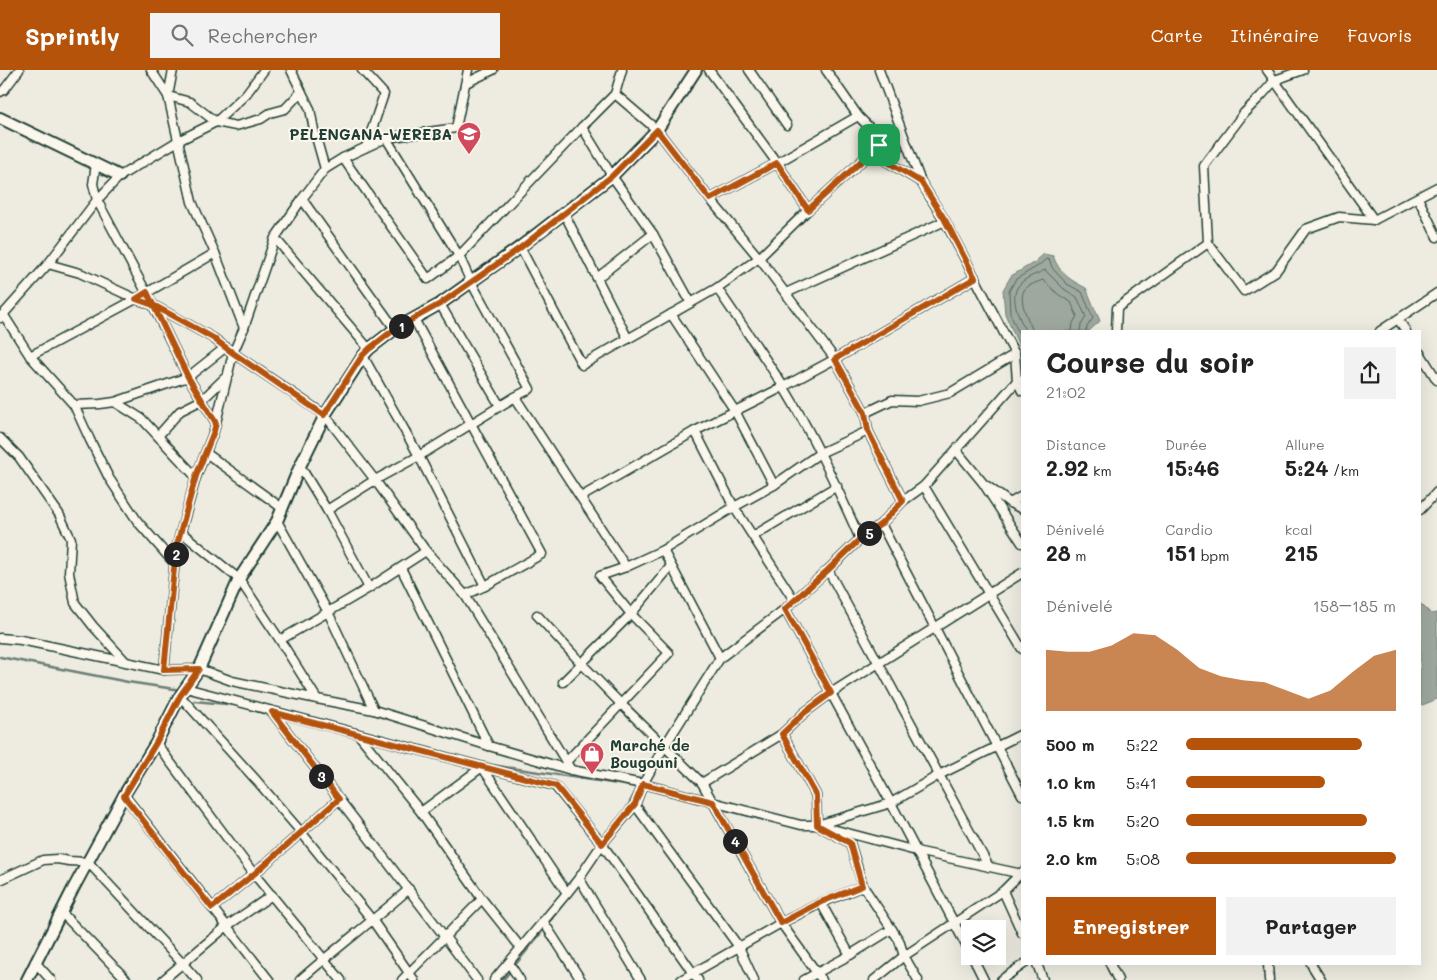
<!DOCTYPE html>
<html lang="fr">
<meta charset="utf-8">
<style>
body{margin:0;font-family:Mali,sans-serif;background:#f2f2f2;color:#222;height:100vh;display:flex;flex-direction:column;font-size:19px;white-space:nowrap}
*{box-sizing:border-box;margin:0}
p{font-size:16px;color:#767676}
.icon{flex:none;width:28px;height:28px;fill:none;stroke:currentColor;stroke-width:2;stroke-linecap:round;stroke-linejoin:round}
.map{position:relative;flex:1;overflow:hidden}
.sheet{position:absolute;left:1021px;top:260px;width:400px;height:635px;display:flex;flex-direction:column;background:#fff;border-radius:0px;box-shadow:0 5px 20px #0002}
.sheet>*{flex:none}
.fabs{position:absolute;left:961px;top:850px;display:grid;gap:10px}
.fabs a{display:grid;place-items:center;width:45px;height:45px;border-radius:0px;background:#fff;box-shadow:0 5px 20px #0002;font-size:25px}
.pin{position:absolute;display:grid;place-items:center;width:42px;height:42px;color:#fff;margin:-21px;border-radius:10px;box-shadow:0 2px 8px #0006}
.km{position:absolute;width:25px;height:25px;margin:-12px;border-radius:50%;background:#222;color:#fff;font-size:14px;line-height:25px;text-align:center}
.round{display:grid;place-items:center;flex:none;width:52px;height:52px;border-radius:0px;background:#f2f2f2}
.headline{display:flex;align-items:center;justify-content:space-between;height:85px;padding:0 25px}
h1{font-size:28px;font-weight:700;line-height:38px}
.metrics{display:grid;grid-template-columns:repeat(3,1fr);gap:8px;height:85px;padding:5px 25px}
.metrics div{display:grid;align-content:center}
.metrics b{font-size:21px;font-weight:700}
.metrics small{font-size:14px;font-weight:400}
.metrics p{font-size:14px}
.chart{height:140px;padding:10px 25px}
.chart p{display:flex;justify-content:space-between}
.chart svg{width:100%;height:90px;margin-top:5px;fill:#b45309;opacity:.7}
.button{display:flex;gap:10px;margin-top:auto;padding:10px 25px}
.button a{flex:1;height:58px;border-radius:0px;background:#b45309;color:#fff;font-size:20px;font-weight:700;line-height:58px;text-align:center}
.button a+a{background:#f2f2f2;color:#222}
ul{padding:0 25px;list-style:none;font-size:16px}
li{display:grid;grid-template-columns:80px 60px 1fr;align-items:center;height:38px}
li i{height:12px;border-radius:6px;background:#b45309}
header{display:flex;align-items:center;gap:30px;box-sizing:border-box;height:70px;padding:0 25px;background:#b45309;color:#fff}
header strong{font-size:24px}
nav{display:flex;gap:28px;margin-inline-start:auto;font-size:18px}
.search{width:350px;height:45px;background:#f2f2f2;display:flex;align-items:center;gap:12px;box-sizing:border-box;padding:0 18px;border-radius:0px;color:#767676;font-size:19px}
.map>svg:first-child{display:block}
.water{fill:#9fa89f;stroke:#6c7d74}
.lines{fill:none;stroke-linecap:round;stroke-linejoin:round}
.shore{stroke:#52685f;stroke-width:1}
.stream{stroke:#6c7d74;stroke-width:2.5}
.street-casing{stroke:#1f3d34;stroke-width:11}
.secondary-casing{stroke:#1f3d34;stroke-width:14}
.street{stroke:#fbf7ec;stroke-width:8}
.secondary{stroke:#fbf7ec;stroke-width:10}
.route-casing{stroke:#fff;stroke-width:10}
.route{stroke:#b45309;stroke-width:6}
.labels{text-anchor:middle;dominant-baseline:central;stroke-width:4;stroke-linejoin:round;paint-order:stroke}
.poi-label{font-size:15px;font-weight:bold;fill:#1f3d34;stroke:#fbf7ec;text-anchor:end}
</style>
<header>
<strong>Sprintly</strong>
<div class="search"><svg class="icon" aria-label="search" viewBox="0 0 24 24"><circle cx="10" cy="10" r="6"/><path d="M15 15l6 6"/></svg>Rechercher</div>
<nav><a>Carte</a><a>Itinéraire</a><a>Favoris</a></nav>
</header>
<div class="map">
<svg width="1437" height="910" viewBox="0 0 1437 910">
<rect width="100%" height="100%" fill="#eeece1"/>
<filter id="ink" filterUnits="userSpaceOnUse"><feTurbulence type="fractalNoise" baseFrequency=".02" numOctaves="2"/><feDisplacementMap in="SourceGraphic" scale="10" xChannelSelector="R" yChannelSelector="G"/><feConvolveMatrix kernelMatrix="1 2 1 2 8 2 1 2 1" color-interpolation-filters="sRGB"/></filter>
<g filter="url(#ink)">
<g class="water">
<path d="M1044,184l9,2c7,18 17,24 33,32l14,33 -11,10h-67v15h-3l-14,-32 -2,-24 8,-14 24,-14z"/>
<path d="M1420,533l11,11 6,-1v86l-17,7z"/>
</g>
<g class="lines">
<g class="shore">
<path d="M1025,261c-5,-14 -18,-35 -4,-48 6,-6 16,-9 24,-13l19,19 13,8 9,20 -5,8 -1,6"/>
<path d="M1033,261c-4,-10 -16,-32 -8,-42 4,-4 12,-7 18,-9l16,15 12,7 6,14 -4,7 -1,8"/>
<path d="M1022,271l-12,-28 -1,-22 7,-12 22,-13 8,-7 3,1 4,9 14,15 15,8 11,26 -6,9 -1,4"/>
</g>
<g class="stream">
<path d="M0,587l128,25 53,8"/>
<path d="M194,631l43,4"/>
<path d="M372,671l36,11 12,2"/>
<path d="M485,694l153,23 -14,26"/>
<path d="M548,854l21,-28"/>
<path d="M503,910l42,-52"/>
</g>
<defs>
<g id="street">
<path d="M151,0l17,26 24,106 23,51 29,75"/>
<path d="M173,0l-5,26 22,6 26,20 20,4 25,-7 9,-6 15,-4 16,-17"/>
<path d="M291,0l19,39 4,21 11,39"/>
<path d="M362,0l22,24 -18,53"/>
<path d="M709,0l68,93 31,47"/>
<path d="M749,0l38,55"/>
<path d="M826,0l32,46 10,10 11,19"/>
<path d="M879,0l42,112"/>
<path d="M1267,0l107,150"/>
<path d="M466,13l27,-13"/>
<path d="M0,22l4,-2 15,-20"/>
<path d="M615,24l42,36 53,69 49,59 76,101 30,54 3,18 35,70"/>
<path d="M582,57l30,49 41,58 38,69"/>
<path d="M343,88l85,121 31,-23 123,-129 33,-33 7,-24"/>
<path d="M96,94l-3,20 4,16 56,105 35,72 28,46"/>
<path d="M1418,128l19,39"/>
<path d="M302,129l93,130"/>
<path d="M710,129l67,-36 81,-47"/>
<path d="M564,143l64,126"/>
<path d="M275,168l94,111"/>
<path d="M1208,173l36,48 32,-20 30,-42 33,-12 35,3 63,-33"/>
<path d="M520,177l62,118 135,-77 42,-30 49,-48 71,-65 2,13 40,24 24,39 70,133 2,27 5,10"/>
<path d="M48,194l32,9 56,26 17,6 60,33 20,15 92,62 50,65 51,71 39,44 106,175"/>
<path d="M597,208l56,-44"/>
<path d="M717,218c22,33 45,65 66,98 30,49 54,101 77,153"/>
<path d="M786,223l159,-72"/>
<path d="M440,234l60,102"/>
<path d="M3,244l27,42 44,49 16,35 19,38 29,44 37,42"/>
<path d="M671,244l64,97 39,74"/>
<path d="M0,248l48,-54 49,-64 23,-24 58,-35 38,-19 30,-28 18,-24"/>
<path d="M414,249l128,235 -57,32 -20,9"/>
<path d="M1398,249l8,12"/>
<path d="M1116,261l1,-23 91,-65 -4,-77 40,-53 17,-17 14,-16 28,-10"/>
<path d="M1380,261l57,-38"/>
<path d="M1420,283l17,27"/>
<path d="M30,286l106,-57 79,-46"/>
<path d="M363,286l56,100 66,130"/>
<path d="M515,327l111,170"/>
<path d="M115,332l27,17 54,58"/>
<path d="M74,335l26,-1 15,-2 73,-25 38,-30"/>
<path d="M865,343l27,-13 26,1 32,-8 65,-39"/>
<path d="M695,361l39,76 60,93"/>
<path d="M158,366l22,-25 22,-11 27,-26"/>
<path d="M0,368l19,19 40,57 12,25 -2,34 6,30 18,23 33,36"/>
<path d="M956,380l27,33 39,60"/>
<path d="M206,383l76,55"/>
<path d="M300,396l27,44 42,78"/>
<path d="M924,416l98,163"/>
<path d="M987,416l23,17 12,6"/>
<path d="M581,427l114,-66 88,-44 52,-28 140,-81"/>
<path d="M1010,433l12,-7"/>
<path d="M327,440l48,-30 44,-24 96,-59 15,-8 -59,-107 -12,-26 -73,-118"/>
<path d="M1420,440l17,-18"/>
<path d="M277,451l51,91 46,98"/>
<path d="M881,454l141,271"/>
<path d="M181,462l58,47 41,61 37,59"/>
<path d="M753,466l84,-50"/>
<path d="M663,480l57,108"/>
<path d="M401,498l88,178"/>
<path d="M828,500l161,297"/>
<path d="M785,539l106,194 79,150"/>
<path d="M537,545l44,48 40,41 81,79 79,140 41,57"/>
<path d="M0,568l21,2 143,30 35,-1 33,12 85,18 57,11 115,36 82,24 72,14 158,41h16l99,26 106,23"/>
<path d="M280,570l89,-52 57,-37"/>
<path d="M164,600l12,-121 20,-72 18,-46 19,-78 11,-25 31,-90 27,-39 23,-30 18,-11 43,-20 70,-10 12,-58"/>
<path d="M563,612l68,-68 40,-48"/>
<path d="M186,618l369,98 47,58 96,136"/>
<path d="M180,626l77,85 44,51 72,89 41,59"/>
<path d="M272,642l173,225 32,43"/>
<path d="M782,664l34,61 1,30 33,18 13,43 36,54 5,16 14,24"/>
<path d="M359,665l62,77 61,87 39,49"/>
<path d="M156,673l98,131 87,106"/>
<path d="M566,692l103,-109 -38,-39 -31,-38 26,-9 37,-17 71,-43 40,-22 46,-32 48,-22"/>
<path d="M702,713l80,-49 22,-21 27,-20 191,-120"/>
<path d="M124,725l145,185"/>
<path d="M635,735l104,142 15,33"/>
<path d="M421,742l61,-45 85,126"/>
<path d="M817,755l74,-22 48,-28 83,-41"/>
<path d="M579,808l62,102"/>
<path d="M0,810l43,-20 14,-1 12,2 19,1 94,101 15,17"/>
<path d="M1003,821l19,42"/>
<path d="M821,833l29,52"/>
<path d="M212,838l42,-34 85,-75"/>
<path d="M61,842l66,68"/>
<path d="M543,851l38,59"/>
<path d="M972,886l12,24"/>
<path d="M35,892l16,18"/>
<path d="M509,893l11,17"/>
<path d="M1037,894l6,16"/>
<path d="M1110,894l8,16"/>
<path d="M1268,894l1,16"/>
<path d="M1311,894l10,16"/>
<path d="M163,910l64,-54 45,-31"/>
<path d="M300,910c35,-31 73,-59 109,-91"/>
<path d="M402,910l80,-81"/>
<path d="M494,910l73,-87 12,-15 23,-34 33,-39 8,-21 21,-37 56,-89 65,-49 43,-39 32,-31 21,-15 22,-23 21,-15 93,-105 5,-1"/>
<path d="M681,910l100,-57 40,-20 42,-17"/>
<path d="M804,910l46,-25 42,-26"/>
<path d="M874,910l30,-24 99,-65 19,-19"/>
<path d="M1001,910l23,-16"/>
</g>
<g id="secondary">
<path d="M0,48l120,58"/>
<path d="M27,910l46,-91 51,-94 32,-52 24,-47 19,-27 40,-90 38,-58 23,-55 25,-51 38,-59 6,-7 26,-20 45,-25 80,-57 92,-71 45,-46 39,-60"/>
</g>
</defs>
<use href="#street" class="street-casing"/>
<use href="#secondary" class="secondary-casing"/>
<use href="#street" class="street"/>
<use href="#secondary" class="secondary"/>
</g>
</g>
<g class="lines" filter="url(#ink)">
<defs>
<path id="route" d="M879,75l-71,65 -31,-47 -67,36 -53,-69 -45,46 -92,72 -80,56 -45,25 -26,20 -7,7 -38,59 -91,-62 -20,-15 -60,-33 -17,-6 11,-7 41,85 28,46 -2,8 -18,45 -20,72 -12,122 35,-1 -19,27 -24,47 -32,53 88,112 42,-34 85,-75 -67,-87 284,74 46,58 33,-40 8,-20 70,18 68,121 40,-21 41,-16 -12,-43 -33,-18 -1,-30 -34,-61 22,-21 27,-20 -46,-84 43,-39 32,-31 21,-15 22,-23 -35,-70 -3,-18 -30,-54 140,-81 -30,-58 -24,-38 -40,-24 -2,-13"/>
</defs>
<use href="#route" class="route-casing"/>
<use href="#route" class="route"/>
</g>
<defs>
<symbol id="school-pin" viewBox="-11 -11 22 30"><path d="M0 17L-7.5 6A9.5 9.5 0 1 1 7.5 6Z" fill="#d1495b" stroke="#fbf7ec"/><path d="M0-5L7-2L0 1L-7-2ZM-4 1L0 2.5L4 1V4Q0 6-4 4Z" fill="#fff"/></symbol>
<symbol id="shop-pin" viewBox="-11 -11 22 30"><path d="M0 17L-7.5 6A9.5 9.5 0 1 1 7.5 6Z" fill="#d1495b" stroke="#fbf7ec"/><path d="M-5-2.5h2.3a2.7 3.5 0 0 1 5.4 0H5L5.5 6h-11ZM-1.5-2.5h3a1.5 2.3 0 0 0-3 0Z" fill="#fff"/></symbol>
</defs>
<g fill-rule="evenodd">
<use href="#school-pin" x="455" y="50" width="28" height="38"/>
<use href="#shop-pin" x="578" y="670" width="28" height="38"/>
</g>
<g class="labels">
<g class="poi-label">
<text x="452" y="64">PELENGANA-WEREBA</text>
<text x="610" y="675" text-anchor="start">Marché de<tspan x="610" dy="17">Bougouni</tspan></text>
</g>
</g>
</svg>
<div class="fabs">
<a><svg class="icon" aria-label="layers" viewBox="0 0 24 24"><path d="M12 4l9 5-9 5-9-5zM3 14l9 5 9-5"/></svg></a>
</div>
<div class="pin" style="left:879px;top:75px;background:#1e9e55"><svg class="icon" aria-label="arrive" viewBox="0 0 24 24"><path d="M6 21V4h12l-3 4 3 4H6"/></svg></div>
<b class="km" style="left:401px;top:256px">1</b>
<b class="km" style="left:176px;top:484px">2</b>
<b class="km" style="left:321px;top:706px">3</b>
<b class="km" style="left:735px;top:771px">4</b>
<b class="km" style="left:869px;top:463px">5</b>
<section class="sheet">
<div class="headline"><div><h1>Course du soir</h1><p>21:02</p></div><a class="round"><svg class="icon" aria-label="share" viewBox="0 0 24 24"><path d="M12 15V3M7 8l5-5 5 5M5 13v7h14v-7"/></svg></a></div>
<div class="metrics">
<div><p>Distance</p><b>2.92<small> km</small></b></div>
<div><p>Durée</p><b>15:46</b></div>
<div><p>Allure</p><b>5:24<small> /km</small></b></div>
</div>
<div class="metrics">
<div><p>Dénivelé</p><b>28<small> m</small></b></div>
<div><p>Cardio</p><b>151<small> bpm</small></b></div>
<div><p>kcal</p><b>215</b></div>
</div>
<div class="chart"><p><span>Dénivelé</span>158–185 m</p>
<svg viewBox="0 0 160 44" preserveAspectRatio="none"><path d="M0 44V14L10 15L20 15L30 12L40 6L50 7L60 14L70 23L80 27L90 29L100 30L110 34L120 38L130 34L140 25L150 17L160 14V44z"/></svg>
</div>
<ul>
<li><b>500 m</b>5:22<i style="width:84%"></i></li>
<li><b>1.0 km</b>5:41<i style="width:66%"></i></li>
<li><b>1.5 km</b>5:20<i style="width:86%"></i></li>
<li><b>2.0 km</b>5:08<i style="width:100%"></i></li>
</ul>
<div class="button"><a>Enregistrer</a><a>Partager</a></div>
</section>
</div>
